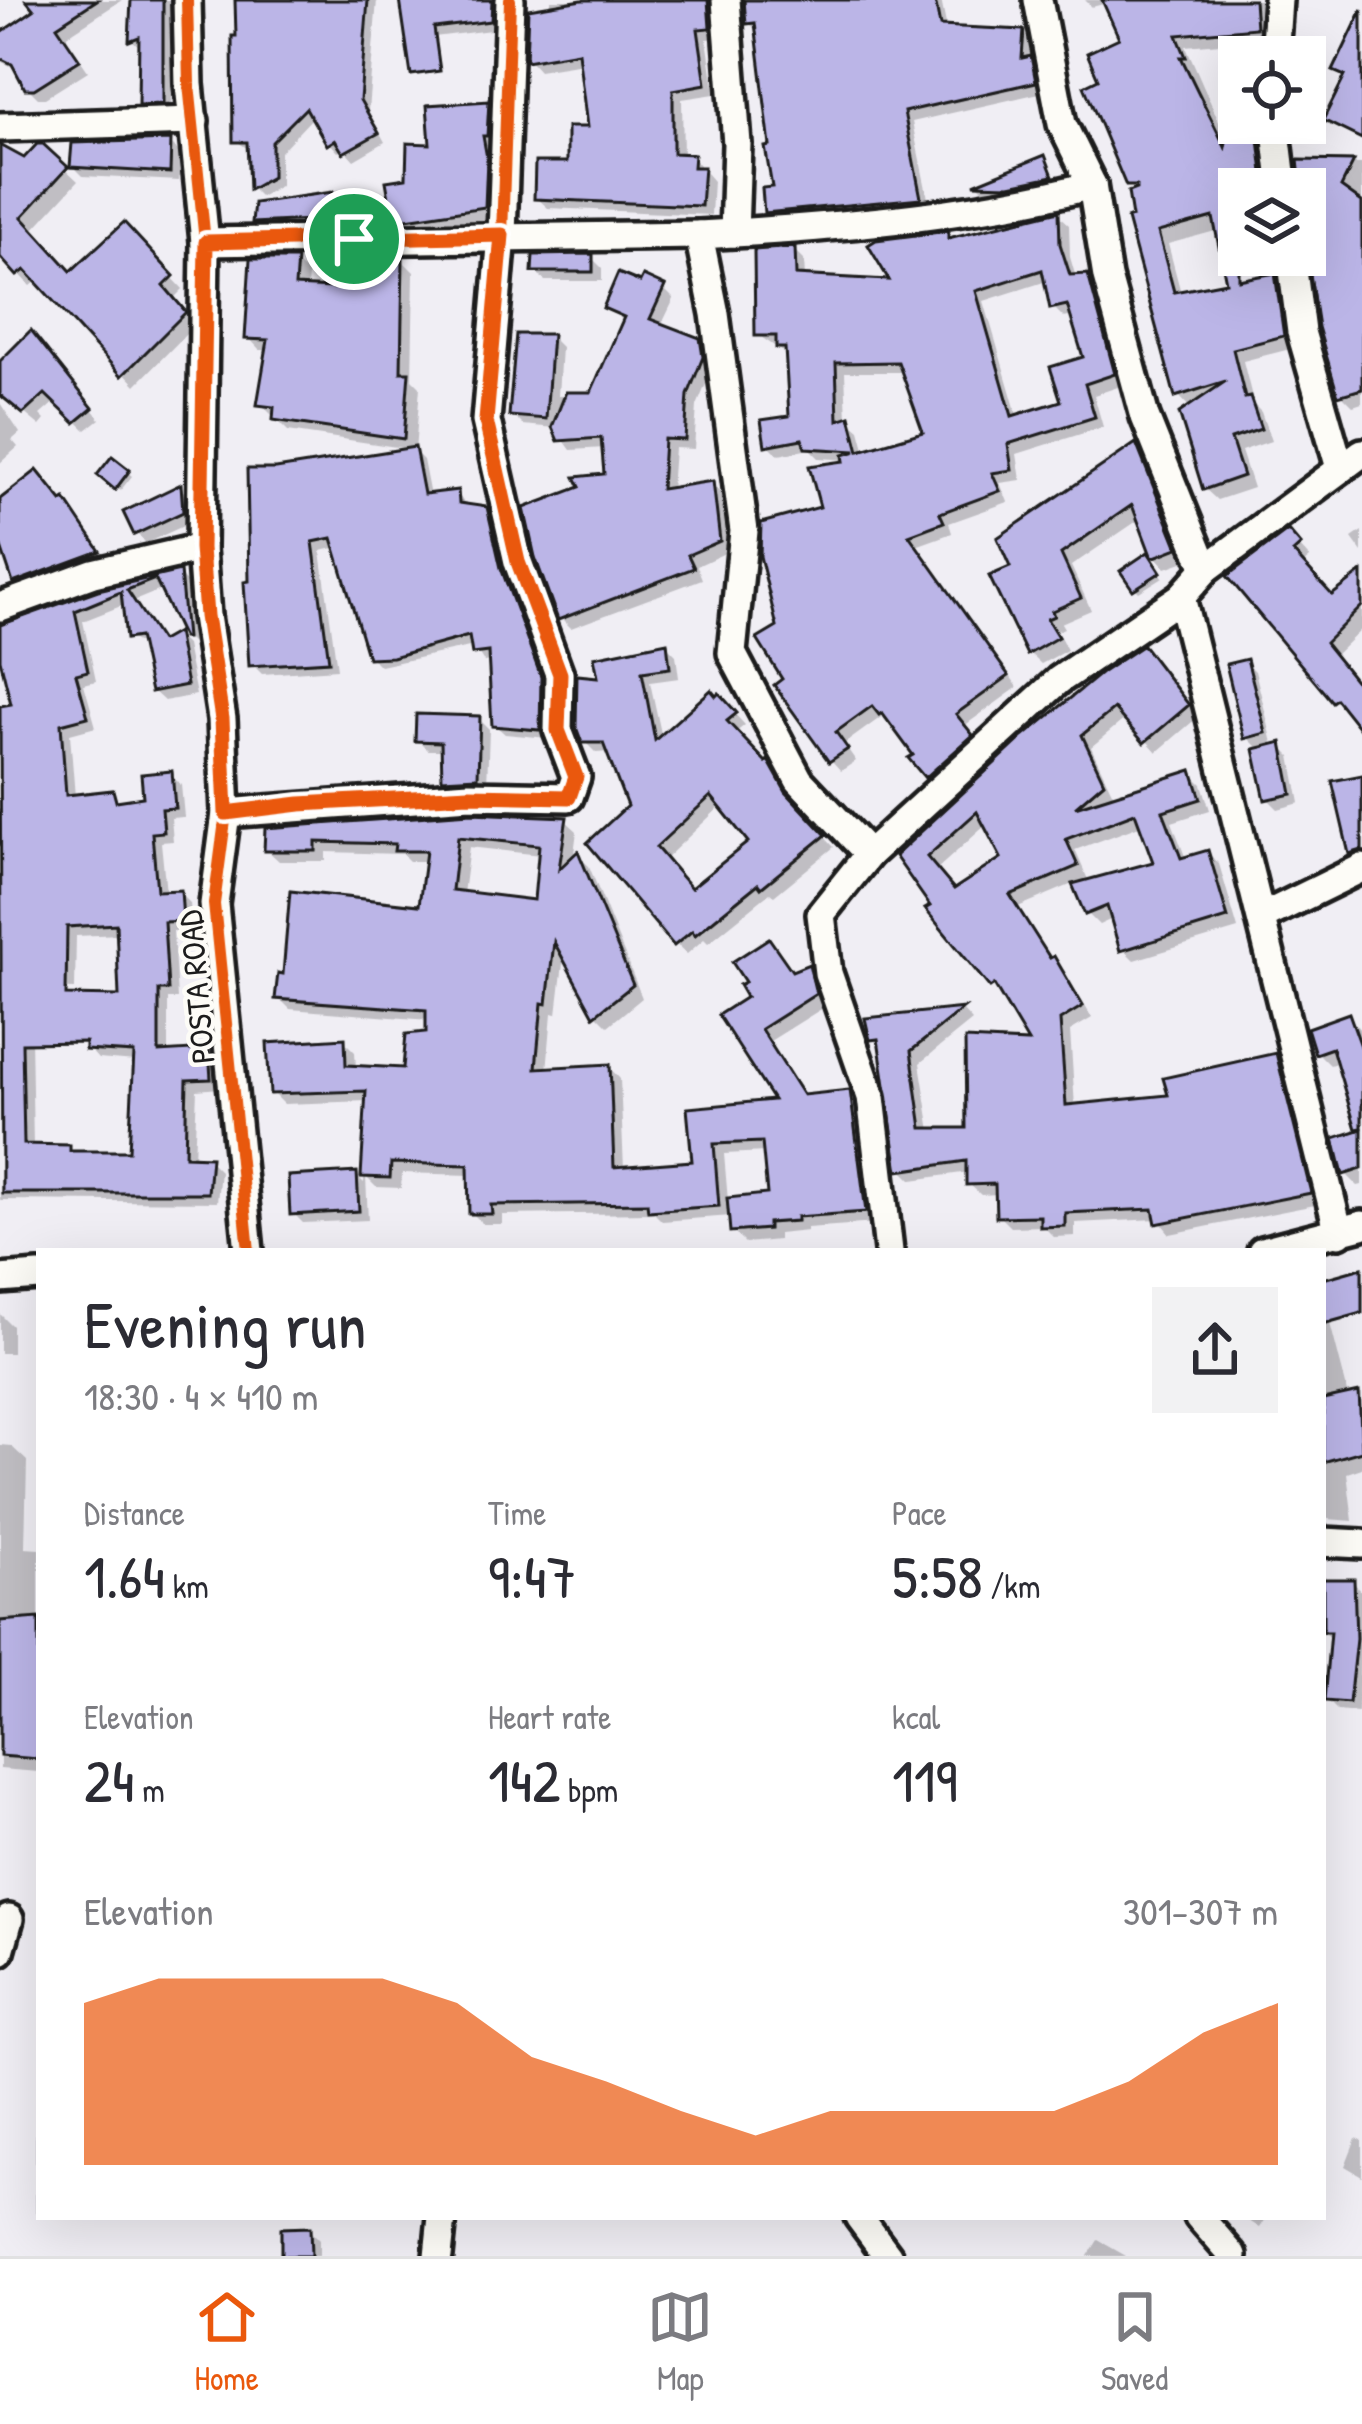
<!DOCTYPE html>
<meta charset="utf-8">
<style>
body{margin:0;font-family:"Patrick Hand",sans-serif;background:#f2f2f3;color:#2b2b33;height:100vh;display:flex;flex-direction:column;font-size:45px;white-space:nowrap}
*{box-sizing:border-box;margin:0}
p{font-size:39px;color:#7c7c81}
.icon{flex:none;width:66px;height:66px;fill:none;stroke:currentColor;stroke-width:2;stroke-linecap:round;stroke-linejoin:round}
.map{position:relative;flex:1;overflow:hidden}
.side{position:absolute;left:36px;top:1248px;width:1290px;height:972px;display:flex;flex-direction:column;background:#fff;border-radius:0px;box-shadow:0 12px 48px #0002}
.side>*{flex:none}
.tools{position:absolute;left:1218px;top:36px;display:grid;gap:24px}
.tools a{display:grid;place-items:center;width:108px;height:108px;border-radius:0px;background:#fff;box-shadow:0 12px 48px #0002;font-size:60px}
.pin{position:absolute;display:grid;place-items:center;width:102px;height:102px;color:#fff;margin:-51px;border:6px solid #fff;border-radius:50%;box-shadow:0 3px 12px #0007}
.round{display:grid;place-items:center;flex:none;width:126px;height:126px;border-radius:0px;background:#f2f2f3}
.overview{display:flex;align-items:center;justify-content:space-between;height:204px;padding:0 48px}
h1{font-size:66px;font-weight:600;line-height:90px}
.figures{display:grid;grid-template-columns:repeat(3,1fr);gap:18px;height:204px;padding:12px 48px}
.figures div{display:grid;align-content:center}
.figures b{font-size:60px;font-weight:600}
.figures small{font-size:33px;font-weight:400}
.figures p{font-size:33px}
.chart{height:336px;padding:24px 48px}
.chart p{display:flex;justify-content:space-between}
.chart svg{width:100%;height:216px;margin-top:12px;fill:#ea580c;opacity:.7}
.tab-bar{display:flex;justify-content:space-around;align-items:center;height:168px;border-top:3px solid #e1e1e2;background:#fff;font-size:33px;color:#7c7c81}
.tab-bar a{display:grid;justify-items:center;gap:6px}
.tab-bar .current{color:#ea580c}
.map>svg:first-child{display:block}
.shadow{fill:#0003;fill-rule:evenodd}
.building{fill:#bbb5e7;stroke:#1c1c1c;stroke-width:3;fill-rule:evenodd}
.lines{fill:none;stroke-linecap:round;stroke-linejoin:round}
.street-casing{stroke:#1c1c1c;stroke-width:36}
.street{stroke:#fdfcf7;stroke-width:27}
.cycleway-casing{stroke:#fdfcf7;stroke-width:20}
.cycleway{stroke:#e8590c;stroke-width:12}
.route-casing{stroke:#fff;stroke-width:24}
.route{stroke:#ea580c;stroke-width:15}
.labels{text-anchor:middle;dominant-baseline:central;stroke-width:9;stroke-linejoin:round;paint-order:stroke}
.street-label{font-size:33px;fill:#1c1c1c;stroke:#fdfcf7}
</style>
<div class="map">
<svg width="1362" height="2256" viewBox="0 0 1362 2256">
<rect width="100%" height="100%" fill="#f0eef4"/>
<filter id="ink" filterUnits="userSpaceOnUse"><feTurbulence type="fractalNoise" baseFrequency=".00833" numOctaves="2"/><feDisplacementMap in="SourceGraphic" scale="24" xChannelSelector="R" yChannelSelector="G"/><feConvolveMatrix kernelMatrix="1 2 1 2 8 2 1 2 1" color-interpolation-filters="sRGB"/></filter>
<g filter="url(#ink)">
<g class="shadow">
<path d="M30,0h92l-57,37 23,34 -43,27h-7l-11,-11 -8,-17 -19,-9v-28l38,-22z"/>
<path d="M134,0h39l-2,113h-20l-10,-10 1,-54 -10,-9z"/>
<path d="M238,0h139l-9,111 17,31 -31,18 -10,-11 -6,3 -8,-9 -16,-27 -34,36v34l-20,11 -8,-8 -2,-39 -14,-9z"/>
<path d="M426,0h71l2,29 -65,8z"/>
<path d="M551,0h173l-5,38 -12,1 8,55 -33,5 1,57 9,1 21,24 -2,34 -163,-7 -11,-10 33,-33 20,-35 -7,-67 -44,7 -10,-11 22,-51z"/>
<path d="M746,0h195l6,29 75,4 11,10 -1,18 8,9 4,22 -132,30 18,86 -153,14 -10,-10 9,-22 -16,-156 -11,-11z"/>
<path d="M1085,0h178l4,39 -81,7 43,99 3,-21 34,-1 8,66h-35v59l-20,-18 -51,14 13,49 93,-17 12,12 8,60 -51,13 11,44 7,7 10,29 -30,10 12,37 -36,12 -12,-11 -14,-80 -13,-14 -43,-175 2,-28 -8,-8 -27,-104 21,-41 -16,-36 -15,4z"/>
<path d="M487,104l13,13 -4,102 -88,14 -13,-13 13,-40 25,-33z"/>
<path d="M170,143l10,10 -1,28 -96,-5 -10,-10z"/>
<path d="M42,147l36,34 -46,50 39,43 53,-48 59,63 -10,10 23,25 -60,61 -98,-105 -7,6 -31,-33v-105l24,14z"/>
<path d="M1044,159l15,25 -39,8 -35,-1 -6,-6z"/>
<path d="M1301,163l61,1v239l-9,3 -12,-12 -36,-205h-3z"/>
<path d="M332,196l9,8v23l-77,4 -9,-9z"/>
<path d="M1058,215l11,10 1,32 6,21h11l11,10 26,97 -30,10 9,32 -86,27 4,26 -21,3 8,19 -59,21 3,10 -36,13 102,141 -54,39 17,21 -44,40 -25,-29 5,-3 -33,-40 -40,29 12,17 -15,10 -10,-11 -45,-80 37,-171 30,-49 -34,-2 -9,-9 -31,6 -11,-11 24,-26 -3,-62 -31,-21 36,-85 10,10 1,18 90,6 52,-50 6,6zM1047,281l6,26 11,11 10,-2 13,42 -22,45 -47,15 -34,-117zM845,372h59l23,62 -61,18 -6,-22 -13,-11z"/>
<path d="M592,258l10,10v13h-57l-10,-10z"/>
<path d="M402,260l12,12 -2,107 8,8 -5,65 8,8 7,36 27,-3 10,14 19,3 10,10 13,60 40,109 -1,49 -43,-4 -10,-9 -4,-64 -7,1 -10,-16 -94,20 -9,-9 -33,-110 -17,4 16,118 -75,5 -10,-10v-80l24,-112 134,-23 -122,-18 -27,-27 8,-54h-9l-12,-13 47,-75 13,12 -1,15 47,3z"/>
<path d="M663,288l11,11 -13,27 37,15 11,11 3,17 -15,37 -3,43 -20,-1 -3,43 41,-7 10,11 7,56 -32,15 5,13 -131,49 -10,-10 46,-141 -2,-29 -34,2 -16,-22 -32,-3 -10,-10 38,-78 10,10 -3,49 35,-1 33,-73 -20,-15z"/>
<path d="M39,343l61,76 -14,11 -30,-29 -16,14 5,5 -5,6 -40,-33v-28z"/>
<path d="M0,403l20,30 -8,7 6,7 -18,16z"/>
<path d="M1136,447l11,11 41,102 -22,8 -11,-12 -15,-37 -69,47 20,44 -30,13 3,5 -7,3 10,19 -26,14 -12,-11 -15,-85z"/>
<path d="M113,460l19,16 -12,15 -19,-16z"/>
<path d="M180,488l10,9 2,25 -46,21 -10,-10z"/>
<path d="M65,503l42,58 -82,30 -9,-10 -10,-28 -6,5v-53z"/>
<path d="M1362,531v21l-10,-14z"/>
<path d="M1288,534l22,24 -8,7 30,34 30,-23v53l-28,27 28,34v39l-130,-153z"/>
<path d="M1152,560l11,17 -24,15 -4,-4z"/>
<path d="M179,575l10,10 6,61 -9,-9 -23,-48 -29,12 29,42 13,-8 10,10 10,50 -32,6 -11,-10 -9,-44 -15,-10 -3,-33 -43,17 13,60 -12,3 12,43 -26,7 5,63 37,-4 10,10 25,-4 23,-25 11,11 3,32 -13,1 2,23 -12,1 5,51h14l10,10 2,27 -19,1 4,68h-9v56l40,-3 11,11 1,25 -23,2 -3,69 15,1 11,11 -3,31 -217,-2v-175h20l11,10 2,112 36,1 6,6h57l4,-92 -38,-3 -10,-11 48,-24 -16,-90 -44,2 -1,53 -75,-2v-177l9,-5 -9,-9v-38h3l-3,-49 14,-3 -14,-59v-21l99,-33z"/>
<path d="M666,645l10,10 3,23 -29,4 12,56 57,-41 26,28 -10,8 43,41 17,32 39,41 -60,49 -4,-3 -62,50 -4,-4 -17,15 -11,-10 -66,-192 -14,1 -11,-11 17,-62zM722,805l30,38 -60,48 -28,-31z"/>
<path d="M1154,660l44,57 -41,35 -31,-34 -35,29 24,51 76,-25 11,11 8,26 -38,12 14,37 22,-6 11,11 19,65 -104,31 -11,-11 -9,-31 -15,7 -11,-11 -13,-31 -57,24 35,53 11,10 28,48 -22,13 5,76 96,-9 104,-42 11,11 34,137 -150,30 -12,-15 -83,4v13l-21,1 -11,-11 -33,1 -11,-11 -1,-22 -17,1 -12,-11v-12l-57,8 -11,-11 -19,-121 -9,-9 -5,-18 95,-10 9,10 -52,42 11,68h38l64,-86 -30,-48 -104,-140zM987,824l17,35 -49,33 -19,-22zM1142,825l15,39 -68,18 -14,-32z"/>
<path d="M1246,662l9,9 19,76 7,-1 10,10 9,47 -22,6 -10,-10 -7,-48 -14,-14z"/>
<path d="M479,719l10,10 -2,57 -32,2 -10,-10 -1,-28h-16l-10,-10z"/>
<path d="M565,820l12,11 -4,30 5,-5 11,10 53,132 -34,28 -11,-11 -33,-60 -7,59 -5,-1 -5,58 62,-4 11,12 4,90 72,-5 -5,-53 87,-9 -28,-104 19,-56 25,31 14,-5 11,11 7,27 -56,35 36,56 43,-3 11,11 16,118 -69,5v3l-29,3v6l-33,3 -12,-12 -1,-15 -70,5 -8,-8 -152,2v9h-19l-11,-11 -1,-38 -69,-2 -1,15 -25,-1 -10,-10 2,43 -65,3 -10,-10 63,-38 8,8 4,-82 -84,3 -11,-11 71,-52 11,11 1,16 49,3 24,-36v-15l-139,-11 -11,-11 143,-90 6,-47h-19l-7,-7 -76,-2v9h-47l-12,-11 1,-19zM469,847l72,8 -4,49 -74,-10zM766,1152l4,45 -42,4 -4,-47z"/>
<path d="M1348,1016l14,16v153l-4,1 -12,-12 14,-41 -21,-71 -9,3 -12,-12z"/>
<path d="M1323,1296l26,101 13,-3v74l-15,5 6,48 -25,-2 -5,-5z"/>
<path d="M0,1314l12,12v27h-12z"/>
<path d="M0,1445l11,1 16,15 -2,87 14,1v223l-39,-3z"/>
<path d="M1323,1582h30l9,10 -4,120 -21,-2 -10,-10 6,-59 -10,-9z"/>
<path d="M35,2135h4v80l-4,-3z"/>
<path d="M1356,2138l6,2v36l-17,-10z"/>
<path d="M1243,2217h24l-7,11z"/>
<path d="M309,2230l10,10v16h-35z"/>
<path d="M1098,2240l28,16h-38z"/>
</g>
<g class="building">
<path d="M26,0h71l-40,26 23,34 -46,29h-9l-13,-25 -12,-6v-25l34,-23z"/>
<path d="M131,0h32v104l-25,1 1,-68 -10,4z"/>
<path d="M235,0h133l-8,100 19,33 -36,20 -8,-13 -8,5 -21,-37 -34,34v35l-23,13 -2,-48h-14l-1,-106h4z"/>
<path d="M400,0h92l-1,21 -57,7 6,43 -29,4z"/>
<path d="M582,0h126l2,28 -12,1 8,55 -33,6v63l21,1 -1,13h11l-3,39 -167,-7 1,-37h32v-35h20l-9,-75 -52,9 2,-52z"/>
<path d="M744,0h191l5,26 84,4 -2,28 9,-2 5,26 -132,30 17,86 -157,15 -2,-25 10,-1 -7,-40 5,-1 -15,-123 -9,1z"/>
<path d="M1102,0h152l2,28 -79,7 9,22h-5l44,90 5,-24h27l8,66h-26v91l36,-7 9,63 -51,13 12,49 5,-1 11,32 -30,10 12,37 -40,14 -24,-77 47,-32 -51,16 -48,-178 5,-2 -4,-25 8,-3v-3h-10l-42,-100 14,-7 -11,-26 32,-15zM1213,217l13,65 -52,10 -16,-60z"/>
<path d="M1362,10v129l-39,-19 22,-44 -12,-5z"/>
<path d="M489,101l-2,35h-4l4,22 -2,49 -92,14 -7,-40 20,-3 1,-35 23,1 -3,-39z"/>
<path d="M171,140l-1,33 -100,-6 2,-24z"/>
<path d="M37,144h6l25,23 -46,50 49,54 53,-49 50,54 -10,10 22,26 -64,64 -97,-106 -8,6 -17,-19v-112l24,13z"/>
<path d="M1045,155l8,21 -43,9 -36,-1z"/>
<path d="M1298,160l56,1 -13,26 21,15v187l-24,7 -20,-69 -13,-83v-55h-4z"/>
<path d="M333,192v27l-81,4 2,-20z"/>
<path d="M1059,211l1,33 10,31 18,-1 27,100 -30,10 10,33 -87,27 4,26 -20,3 8,18 -60,22 4,9 -35,13 100,141 -53,38 17,21 -48,43 -17,-20 5,-3 -31,-42 -3,2 -7,-9 -36,26 12,17 -19,13 -55,-77 8,-6 -25,-40 20,-12 -17,-71 1,-33 59,-16 -11,-41 35,-5 -1,-6 13,-4 -51,-3 -3,-9 -37,7 -4,-26 28,-4 -4,-68h-9v-12h-21l-1,-86 41,-3 1,28 93,5 -21,-35 8,-5 72,-9v7zM1042,270l8,39 17,-4 16,52 -33,10 11,34 -49,15 -36,-125zM898,362l25,70 -64,19 -9,-35 -12,4 -2,-57z"/>
<path d="M593,254v18h-61l1,-17z"/>
<path d="M403,257l-2,115h8l-5,67 -131,-19 1,-13 -17,-2 11,-65 -23,-1 5,-80h47l-2,27 56,3 1,-31z"/>
<path d="M618,273l22,9 3,-6 22,10 -15,33 50,19 3,19 -15,38 -3,45 -21,-1 -3,50 52,-8 7,60 -32,14 6,13 -136,52 -23,-63 -11,-49 56,-21 -5,-10 29,-3 -3,-36 -43,3 -6,-14 14,-35h25l33,-75 -21,-9z"/>
<path d="M31,330l62,78 -18,15 -30,-29 -22,20 -23,-19v-34z"/>
<path d="M516,334h36l-6,85 -37,-3z"/>
<path d="M1136,443l42,105 -26,10 -20,-53 -71,49 20,44 -29,13 2,5 -7,3 11,18 -31,18 -38,-79 21,-9 -13,-29z"/>
<path d="M415,447l9,47 34,-4 1,13 28,4 14,61 40,109 -1,53 -48,-4 -4,-74 -16,2 -3,-18 -77,21 -24,1 -36,-120 -19,4 16,119 -80,5 -5,-84 5,-1 -2,-112h29z"/>
<path d="M112,456l18,14 -15,20 -18,-15z"/>
<path d="M37,470l25,31 3,-2 35,52 -87,32 -13,-39v-45z"/>
<path d="M181,484l2,28 -49,23 -11,-23z"/>
<path d="M1288,530l13,15 -8,7 39,43 30,-23v34l-37,37 37,46v43l-26,-33 -4,3 -105,-126z"/>
<path d="M1148,552l13,20 -28,18 -13,-19z"/>
<path d="M180,571l6,67h-3l-28,-59 -28,11 34,51 16,-9 10,53 -36,7 -12,-55 -13,2 -5,-47 -46,19 13,60 -12,3 12,43 -27,7 5,71 47,-5 3,11 27,-4 -2,-23 31,-3 3,37 -13,1 2,23 -12,1 5,58 24,-1 2,31 -19,1 4,68h-9v62l50,-3 2,30 -24,1 -2,76 26,1 -3,36h-206l-2,-487 11,-2 -11,-45v-34l98,-35zM116,924l3,72 -53,-1 1,-68zM85,1042v8l49,3 -5,98h-59v-6l-46,-1 -2,-101z"/>
<path d="M667,642l3,26 -28,4 13,68 56,-50 5,6 3,-3 18,20 -10,8 39,41 2,-2 18,32 40,43 -65,53 -3,-4 -63,51 -3,-4 -18,15 -87,-103 40,-37 -24,-63h-21l-6,-16 1,-52 21,2 -4,-20zM711,796l37,46 -57,46 -35,-41z"/>
<path d="M1143,645l46,60 -45,38 -30,-34 -32,26 22,47 -29,25 117,-37 9,29 -38,12 18,47 27,-8 20,68 -108,33 -13,-45 -22,9 -13,-31 81,-22 -18,-49 -69,26 12,27 -68,29 40,63 4,-2 29,50 -23,14 6,85 102,-10 -5,-17 113,-25 35,140 -155,31 -3,-15 -88,4v13l-25,1v-11l-44,1 -1,-33 -29,1v-24l-68,10 -20,-132 -8,1 -5,-22 99,-10 -53,43 11,77h44l-1,-89 63,3 -34,-57 -4,3 -65,-79 5,-3 -35,-50 128,-119 78,-64zM977,812l24,46 -47,31 -27,-32z"/>
<path d="M1247,659l19,74 -22,6 -18,-75z"/>
<path d="M416,714l64,2 -2,61 -36,2 -1,-37 -26,-1z"/>
<path d="M1282,742l10,52 -27,6 -11,-51z"/>
<path d="M1362,775v75l-13,4 -17,-73z"/>
<path d="M470,813l97,4 -8,52 19,-18 55,134 -39,31 -40,-74 -7,62 -5,-1 -6,65 74,-4 4,103 78,-6 -5,-53 86,-8 -55,-85 28,-18 -7,-12 6,-3 -13,-20 37,-24 23,33 17,-7 7,30 -55,35 42,66 47,-5 16,122 -69,5v4l-29,2v6l-38,3 -3,-34 40,-4 -5,-52 -48,2 5,62 -71,5 -1,-8 -156,2 1,9h-23l-1,-49 -77,-2 -1,15 -29,-1 5,-86 -96,3 -3,-51 78,-5 1,27 57,3 3,-34 20,-2v-22l-151,-11 3,-26 5,1 7,-83 129,14 7,-54h-32l1,-7 -79,-2v9h-52l1,-23zM458,837l81,8 -5,55 -82,-10z"/>
<path d="M1349,1013l13,36v79l-6,1 -24,-81 -17,6 -8,-26z"/>
<path d="M1362,1129v40l-19,6 -9,-37z"/>
<path d="M357,1172l2,39 -69,4 -2,-39z"/>
<path d="M1362,1268v45l-39,11v-45z"/>
<path d="M1359,1392l3,59 -39,11v-62z"/>
<path d="M1323,1579h31l2,60 -7,64 -25,-2 6,-69h-7z"/>
<path d="M39,1618v141l-39,-3v-135z"/>
<path d="M310,2227l1,29h-30v-28z"/>
</g>
<g class="lines">
<defs>
<g id="street">
<path d="M187,0l2,84 16,158 -4,306 5,68 16,103 4,94 -12,91 35,347"/>
<path d="M726,0l11,144 -3,89 -35,2 16,79 29,217 -12,122 67,127 70,74"/>
<path d="M1038,0l24,124 30,61 15,92 38,140 61,152"/>
<path d="M1274,57l4,-57"/>
<path d="M1275,123l8,66"/>
<path d="M0,127l194,-6"/>
<path d="M734,233c113,-7 249,-19 358,-48"/>
<path d="M205,242l494,-7"/>
<path d="M1291,255l10,77 39,136"/>
<path d="M1181,597l158,636"/>
<path d="M0,607l93,-34 108,-25"/>
<path d="M226,813l243,-18 100,2 7,-20 -18,-47 1,-56 -41,-112 -32,-141 16,-186 8,-235"/>
<path d="M1262,917l100,-49"/>
<path d="M889,1251l-18,-154 -43,-124 -7,-59 48,-60 190,-174 122,-83 25,-28 156,-116"/>
<path d="M1262,1251l100,-26"/>
<path d="M0,1279l39,-3"/>
<path d="M1323,1542l39,2"/>
<path d="M0,1951l9,-32"/>
<path d="M859,2217l29,39"/>
<path d="M1199,2217l34,39"/>
<path d="M438,2256l4,-39"/>
</g>
</defs>
<use href="#street" class="street-casing"/>
<use href="#street" class="street"/>
<defs>
<g id="cycleway">
<path d="M187,0l2,84 16,158 -4,306 5,68 16,103 4,94 -12,91 35,347"/>
<path d="M226,813l243,-18 100,2 7,-20 -18,-47 1,-56 -41,-112 -32,-141 16,-186 8,-235"/>
</g>
</defs>
<use href="#cycleway" class="cycleway-casing"/>
<use href="#cycleway" class="cycleway"/>
</g>
</g>
<g class="lines" filter="url(#ink)">
<defs>
<path id="route" d="M502,235l-16,186 32,141 42,112 -2,56 18,47 -7,20 -100,-2 -169,9 -74,9 -4,-94 -16,-103 -5,-68 5,-306z"/>
</defs>
<use href="#route" class="route-casing"/>
<use href="#route" class="route"/>
</g>
<g class="labels">
<g class="street-label">
<text transform="translate(196 987) rotate(-95)">POSTA ROAD</text>
</g>
</g>
</svg>
<div class="tools">
<a><svg class="icon" aria-label="locate" viewBox="0 0 24 24"><circle cx="12" cy="12" r="6"/><path d="M12 2v4M12 18v4M2 12h4M18 12h4"/></svg></a>
<a><svg class="icon" aria-label="layers" viewBox="0 0 24 24"><path d="M12 4l9 5-9 5-9-5zM3 14l9 5 9-5"/></svg></a>
</div>
<div class="pin" style="left:354px;top:239px;background:#1e9e55"><svg class="icon" aria-label="arrive" viewBox="0 0 24 24"><path d="M6 21V4h12l-3 4 3 4H6"/></svg></div>
<section class="side">
<div class="overview"><div><h1>Evening run</h1><p>18:30 · 4 × 410 m</p></div><a class="round"><svg class="icon" aria-label="share" viewBox="0 0 24 24"><path d="M12 15V3M7 8l5-5 5 5M5 13v7h14v-7"/></svg></a></div>
<div class="figures">
<div><p>Distance</p><b>1.64<small> km</small></b></div>
<div><p>Time</p><b>9:47</b></div>
<div><p>Pace</p><b>5:58<small> /km</small></b></div>
</div>
<div class="figures">
<div><p>Elevation</p><b>24<small> m</small></b></div>
<div><p>Heart rate</p><b>142<small> bpm</small></b></div>
<div><p>kcal</p><b>119</b></div>
</div>
<div class="chart"><p><span>Elevation</span>301–307 m</p>
<svg viewBox="0 0 160 44" preserveAspectRatio="none"><path d="M0 44V11L10 6L20 6L30 6L40 6L50 11L60 22L70 27L80 33L90 38L100 33L110 33L120 33L130 33L140 27L150 17L160 11V44z"/></svg>
</div>
</section>
</div>
<nav class="tab-bar">
<a class="current"><svg class="icon" aria-label="home" viewBox="0 0 24 24"><path d="M3 11l9-7 9 7M6 9v11h12V9"/></svg>Home</a>
<a><svg class="icon" aria-label="map" viewBox="0 0 24 24"><path d="M3 6l6-2 6 2 6-2v14l-6 2-6-2-6 2zM9 4v14M15 6v14"/></svg>Map</a>
<a><svg class="icon" aria-label="saved" viewBox="0 0 24 24"><path d="M7 4h10v16l-5-4-5 4z"/></svg>Saved</a>
</nav>
